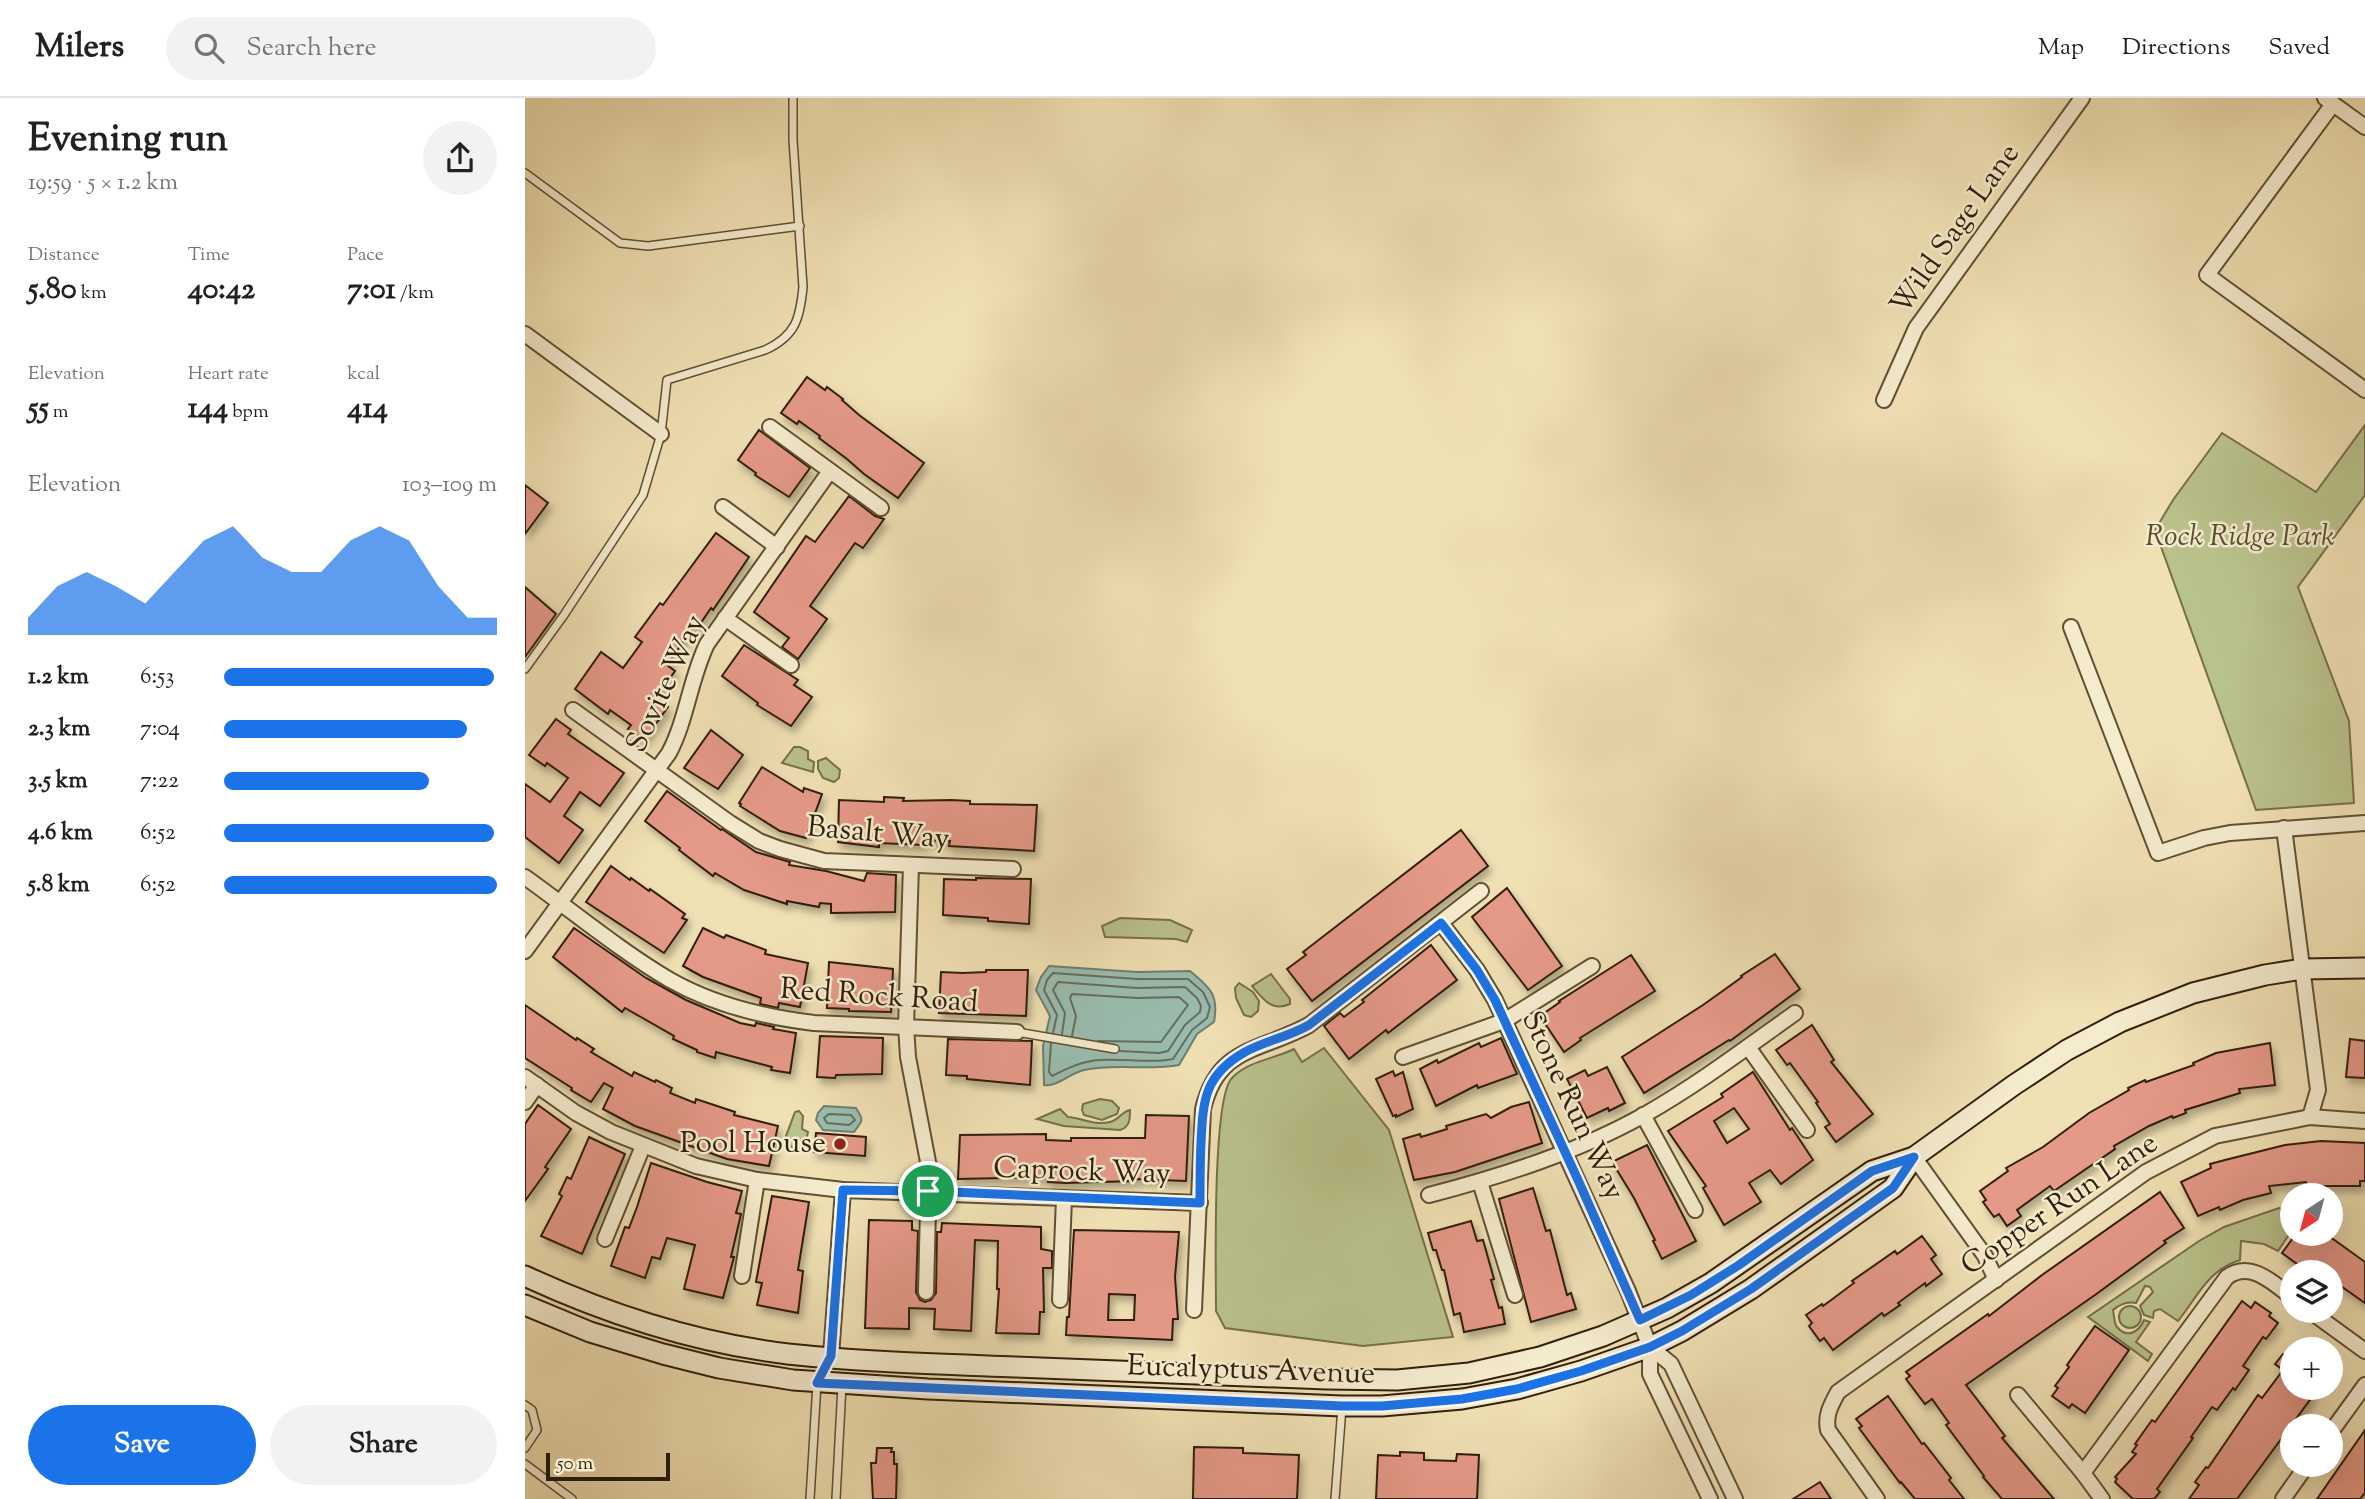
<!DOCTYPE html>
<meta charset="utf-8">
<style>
body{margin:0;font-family:"Sorts Mill Goudy",serif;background:#f2f2f2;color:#202124;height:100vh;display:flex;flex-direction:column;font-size:26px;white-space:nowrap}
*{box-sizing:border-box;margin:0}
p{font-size:23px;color:#757577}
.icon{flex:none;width:38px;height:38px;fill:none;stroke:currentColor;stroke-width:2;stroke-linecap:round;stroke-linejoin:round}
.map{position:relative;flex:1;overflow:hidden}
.sheet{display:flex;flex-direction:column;background:#fff;width:525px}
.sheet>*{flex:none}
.needle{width:46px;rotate:216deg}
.buttons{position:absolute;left:1755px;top:1085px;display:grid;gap:14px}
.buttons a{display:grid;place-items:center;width:63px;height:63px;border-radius:50%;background:#fff;box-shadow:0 7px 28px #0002;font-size:35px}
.scale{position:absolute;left:21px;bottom:18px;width:124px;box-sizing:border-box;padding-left:7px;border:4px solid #301f0a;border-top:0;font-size:19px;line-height:24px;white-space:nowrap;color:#301f0a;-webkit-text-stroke:5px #f5ecce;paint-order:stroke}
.pin{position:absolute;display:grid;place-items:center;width:60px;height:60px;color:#fff;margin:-30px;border:4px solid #fff;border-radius:50%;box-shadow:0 2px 7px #0007}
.round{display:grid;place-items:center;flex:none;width:74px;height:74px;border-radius:37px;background:#f2f2f2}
.headline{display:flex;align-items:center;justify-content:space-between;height:119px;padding:0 28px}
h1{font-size:38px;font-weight:800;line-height:52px}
.stats{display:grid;grid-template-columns:repeat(3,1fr);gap:10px;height:119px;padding:7px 28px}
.stats div{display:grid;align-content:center}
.stats b{font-size:30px;font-weight:800}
.stats small{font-size:19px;font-weight:400}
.stats p{font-size:19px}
.chart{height:196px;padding:14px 28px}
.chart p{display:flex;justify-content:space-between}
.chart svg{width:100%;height:126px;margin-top:7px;fill:#1a73e8;opacity:.7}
.action{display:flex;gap:14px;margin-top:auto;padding:14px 28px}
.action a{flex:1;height:80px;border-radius:42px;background:#1a73e8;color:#fff;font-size:28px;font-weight:800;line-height:80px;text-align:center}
.action a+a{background:#f2f2f2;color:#202124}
ul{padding:0 28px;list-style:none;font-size:23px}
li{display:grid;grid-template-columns:112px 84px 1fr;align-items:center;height:52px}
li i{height:18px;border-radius:9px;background:#1a73e8}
header{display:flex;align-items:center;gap:42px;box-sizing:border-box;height:98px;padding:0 35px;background:#fff;border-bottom:2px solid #e0e0e0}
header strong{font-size:33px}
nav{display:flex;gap:38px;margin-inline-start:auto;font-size:24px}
.search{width:490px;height:63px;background:#f2f2f2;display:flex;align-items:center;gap:18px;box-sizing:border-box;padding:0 24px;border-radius:38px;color:#757577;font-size:26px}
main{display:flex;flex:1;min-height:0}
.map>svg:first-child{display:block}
.green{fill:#bac28c;stroke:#75704b;stroke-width:2}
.water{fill:#9abdb0;stroke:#707e6e;stroke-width:2}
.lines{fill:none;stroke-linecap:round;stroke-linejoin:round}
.shore{stroke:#656e5d;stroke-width:2}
.building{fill:#e59988;stroke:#301f0a;stroke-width:2;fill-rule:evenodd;filter:url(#shadow)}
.service-casing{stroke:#605034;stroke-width:10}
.minor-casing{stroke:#605034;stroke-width:18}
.secondary-casing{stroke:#301f0a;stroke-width:23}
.service{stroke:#f5ecce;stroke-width:7}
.minor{stroke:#f5ecce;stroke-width:14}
.secondary{stroke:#f5ecce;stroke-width:19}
.route-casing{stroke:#fff;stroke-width:14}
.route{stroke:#1a73e8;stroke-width:9}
.poi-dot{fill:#8f2418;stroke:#f5ecce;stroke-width:2.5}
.labels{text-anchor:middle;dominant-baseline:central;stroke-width:5;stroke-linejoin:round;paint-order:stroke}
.street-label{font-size:30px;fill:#301f0a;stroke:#f5ecce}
.park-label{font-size:30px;font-style:italic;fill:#595031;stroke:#f5ecce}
.poi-label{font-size:30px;fill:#301f0a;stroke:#f5ecce;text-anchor:end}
</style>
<header>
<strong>Milers</strong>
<div class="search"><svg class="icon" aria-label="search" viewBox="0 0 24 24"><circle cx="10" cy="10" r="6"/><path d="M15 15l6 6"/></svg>Search here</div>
<nav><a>Map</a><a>Directions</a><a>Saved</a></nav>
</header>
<main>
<section class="sheet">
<div class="headline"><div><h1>Evening run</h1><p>19:59 · 5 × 1.2 km</p></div><a class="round"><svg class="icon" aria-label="share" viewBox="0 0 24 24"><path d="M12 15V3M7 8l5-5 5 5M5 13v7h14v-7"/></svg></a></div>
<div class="stats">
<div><p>Distance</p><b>5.80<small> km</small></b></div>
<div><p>Time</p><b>40:42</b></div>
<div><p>Pace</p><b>7:01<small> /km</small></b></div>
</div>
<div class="stats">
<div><p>Elevation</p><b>55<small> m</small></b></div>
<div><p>Heart rate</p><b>144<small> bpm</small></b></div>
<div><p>kcal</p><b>414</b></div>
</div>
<div class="chart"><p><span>Elevation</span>103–109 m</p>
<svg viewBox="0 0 160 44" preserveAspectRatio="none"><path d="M0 44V38L10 27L20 22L30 27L40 33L50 22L60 11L70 6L80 17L90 22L100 22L110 11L120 6L130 11L140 27L150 38L160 38V44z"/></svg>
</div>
<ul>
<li><b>1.2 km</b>6:53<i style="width:99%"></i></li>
<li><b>2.3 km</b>7:04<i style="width:89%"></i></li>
<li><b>3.5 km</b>7:22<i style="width:75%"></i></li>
<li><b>4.6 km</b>6:52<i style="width:99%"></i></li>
<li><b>5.8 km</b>6:52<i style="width:100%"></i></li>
</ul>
<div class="action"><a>Save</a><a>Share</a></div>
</section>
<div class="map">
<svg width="1840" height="1401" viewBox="0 0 1840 1401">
<defs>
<filter id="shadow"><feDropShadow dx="3.5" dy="6" stdDeviation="3.5" flood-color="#0004"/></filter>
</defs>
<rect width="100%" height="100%" fill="#f0e1b4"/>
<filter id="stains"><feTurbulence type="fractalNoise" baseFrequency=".00286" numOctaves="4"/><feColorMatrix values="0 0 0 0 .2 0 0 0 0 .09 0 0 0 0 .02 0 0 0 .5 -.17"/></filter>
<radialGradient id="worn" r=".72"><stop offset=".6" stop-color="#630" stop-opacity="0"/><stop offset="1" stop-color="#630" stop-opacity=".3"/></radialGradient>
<g class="green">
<path d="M1840,327v70l-67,92 51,134 5,82 -98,7 -101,-280 18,-30 49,-67 94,59z"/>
<path d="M269,649h6l8,4v8l6,3 -1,10 -31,-9z"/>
<path d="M301,660l14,12 -1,8 -5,4 -11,-4 -5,-9v-8z"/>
<path d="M595,820l50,2 22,10 -5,12 -11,-3 -71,-2 -3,-11z"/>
<path d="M746,876l19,25v5c-18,8 -26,-4 -38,-18z"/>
<path d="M714,885l14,9 6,9 -1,10 -7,6 -7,-2 -8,-17 -1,-10z"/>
<path d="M799,950l65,82 64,207 -90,9 -138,-18 -9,-17c0,-38 -4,-213 16,-233 16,-17 42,-19 62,-29l8,13z"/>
<path d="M575,1001l12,2 7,7 -2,6 -15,6 -18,-5 -2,-5 1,-6z"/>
<path d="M535,1011l8,8c14,1 27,9 42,5 9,-2 11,-10 20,-12 0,9 0,17 -10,20l-56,-4 -27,-7z"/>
<path d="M274,1013l4,5 -1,13 6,3 -3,13 -9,4 -6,-3 -4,-10 9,-24z"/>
<path d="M1754,1110l13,5v17l-14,21 -14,-7 -23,-3 -1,19c-32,10 -42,36 -62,61l-18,-12 -6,2 -1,7 -9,-3 -4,-9 13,-14 -3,-5 -5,-1 -9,17c-8,-2 -18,2 -23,7 1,5 1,13 4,17 10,12 22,5 27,-7l6,2 -14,20 16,12 -4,7 -60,-44 111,-76 25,-14z"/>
<circle cx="1605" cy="1219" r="11"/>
</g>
<g class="water">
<path d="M524,868l88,6 53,-1c20,17 29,23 24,51l-17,12 -18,31c-32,6 -64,-2 -95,5 -14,3 -26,17 -40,15l-1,-39 7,-30 -14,-26 5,-13z"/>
<path d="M299,1008l32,2c9,14 6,12 -2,24l-31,-2 -7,-10 2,-7z"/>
</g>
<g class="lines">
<g class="shore">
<path d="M537,936l3,-21 -12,-23 5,-8 79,6 48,-1 12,11 4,8 -1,6 -15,13 -17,26 -9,2 -39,-2"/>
<path d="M547,938l4,-20 -6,-18 2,-4 65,4 42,-1 9,8 -27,37 -63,-1"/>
<path d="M526,945l-2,29 3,4c16,-8 30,-15 48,-16 24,-2 49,4 73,-1l19,-29 15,-12 3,-11 -7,-15 -15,-13h-51l-84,-6 -6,7 -3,10 13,25 -4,18"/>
<path d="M304,1016l22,1 4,5 -6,5 -22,-2 -3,-5z"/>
</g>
</g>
<g class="building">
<path d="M282,279l18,13 2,-3 16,12 -1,1 17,15 65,48 -26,35 -34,-24 -17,-15 -28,-21 1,-2 -21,-15 -2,3 -16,-11z"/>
<path d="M234,332l51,38 -21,29 -34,-22 1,-2 -18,-13z"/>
<path d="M0,387l23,18 -23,31z"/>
<path d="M324,398l26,20 9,3 -21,29 -8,-5 -45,63 17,13 -29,40 -16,-12 7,-9 -35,-26 52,-76 9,6z"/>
<path d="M191,435l33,24 -36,53 -2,-2 -13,19 -3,-2 -28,40 8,6 -19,27 12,9 -24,33 -16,-11 3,-4 -21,-15 -2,4 -33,-25 26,-37 22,16 19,-26 -7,-5 25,-34 3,2z"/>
<path d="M0,489l31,27 -31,43z"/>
<path d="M219,547l54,35 -4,5 18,12 -21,29 -34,-21 1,-2 -36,-27z"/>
<path d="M31,621l15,11 -3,4 56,39 -24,33 -20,-14 -16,24 19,14 -24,33 -34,-26v-53l25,18 18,-24 -21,-15 -2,3 -16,-11z"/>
<path d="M186,632l32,25 -25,34 -34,-21z"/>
<path d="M237,669l41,25 1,-4 18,6 -16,44 -26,-7 -40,-25 1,-2 -2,-1z"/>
<path d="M142,693l54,39 1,-1 34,23 34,10 -1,3 37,6 38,10 3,-8 29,2 -1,37 -64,1v-9l-11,-1 -1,4 -32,-6v3l-43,-14 -29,-17 -2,3 -34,-26 1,-2 -35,-27z"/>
<path d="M359,699l20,1 -1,3 48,-1 19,1v3l67,1 -3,46 -85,-5 1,-5 -27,-1v5l-44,-2v4l-41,-5 1,-42 45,2z"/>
<path d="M936,732l27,36 -176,135 -25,-32 19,-14 -3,-3z"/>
<path d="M86,768l19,14 1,-2 18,13 1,-2 35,25 -3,4 5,2 -23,33 -78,-51z"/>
<path d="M451,780l55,1 -2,45 -41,-3v-3l-45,-3 1,-36 32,1z"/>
<path d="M982,790l55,78 -34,24 -56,-73z"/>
<path d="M49,830l72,50 40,22 54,23 15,3 1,-3 18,4 -1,2 23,4 -6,40 -19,-3 1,-3 -56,-15 -1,6 -18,-6v-2l-24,-11 1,-3 -49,-28 -3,4 -69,-55z"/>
<path d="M178,830l21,10 2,-3 40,15 -1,4 43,9 -8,44 -21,-4 -1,5 -18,-4 1,-6 -58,-21 -20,-11z"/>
<path d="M906,847l26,35 -69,53 -2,-3 -37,29 -25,-33 16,-13 4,4 20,-15 -2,-2z"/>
<path d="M1250,856l25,35 -70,52 -1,-1 -85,53 -22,-36 81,-52 39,-28 -1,-1z"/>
<path d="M1106,857l24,36 -75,47 1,2 -17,12 -24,-36 20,-14 -1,-1z"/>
<path d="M304,864l64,7 -2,43 -42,-1v-2l-22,-1z"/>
<path d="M461,872h42l-2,46 -87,-3 2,-41 22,1 23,-1z"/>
<path d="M0,907l51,35 1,-2 17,11 -3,3 41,24 2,-4 21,10 1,-2 16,8 -2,5 25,10 1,-4 39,13 -1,3 44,11 -9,40 -42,-7 -92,-33 -32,-17 10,-21 -9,-5 -13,19 -20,-12 1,-2 -47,-30z"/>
<path d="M1287,927l22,35 -3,2 42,52 -37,28 -11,-15 5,-3 -14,-21 2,-1 -28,-39 -3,2 -11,-15z"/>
<path d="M295,938l63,2 -1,36 -46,1 -1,3 -18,-1z"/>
<path d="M976,940l16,36 -39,14 -1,-3 -41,21 -16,-37 17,-9 1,3 41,-20 2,4z"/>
<path d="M423,941l84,2 -2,44 -63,-6v-3l-21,-1z"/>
<path d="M1825,941l15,2v37l-19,-1z"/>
<path d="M1745,945l5,42 -36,4 1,4 -55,17 1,3 -13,5 -1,-2 -23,10 -35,20 1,3 -61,42 -4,-5 -33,24 4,6 -14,10 -8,-12 -5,3 -11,-15 3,-2 -6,-9 28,-20 -2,-3 37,-21 46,-34 40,-23 -1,-2 17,-8 1,2 48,-17 -1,-2 23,-10z"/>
<path d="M1082,969l18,36 -16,8 -1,-3 -21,10 -20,-39 18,-9 3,6z"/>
<path d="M868,973l2,5 8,-4 10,37 -17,8v-2l-3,1 -17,-37z"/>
<path d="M1228,974l37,58 2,-2 21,32 -32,24 -11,-14 -21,13 12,19 -37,23 -21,-37 3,-2 -38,-55 55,-34 -2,-3zM1209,1010l15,21 -22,14 -13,-22z"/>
<path d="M1004,1004l13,41 -87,29 -41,8 -11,-41 17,-5 1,3 26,-8 -1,-3 40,-12 5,4 20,-11z"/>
<path d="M13,1007l33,24 -26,38 3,2 -23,32v-77z"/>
<path d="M621,1017l43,1 -3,65 -52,-2v2l-68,2 -18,-1 1,-5 -91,2 2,-44 86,-1v6l25,1v-3h74z"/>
<path d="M291,1035l50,4 -1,19 -51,-4z"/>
<path d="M64,1039l36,17 -43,100 -41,-18 21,-40 -3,-2 8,-17 4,2z"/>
<path d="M1796,1043l44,2v38h-5v5h-54v-4l-37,4 2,7 -28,7 -23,10 -1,-3 -21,9 -17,-34 30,-14 -1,-4 15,-4 60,-15z"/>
<path d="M1122,1047l49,96 -34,18 -9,-18 2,-1 -21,-42 -22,-36z"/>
<path d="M126,1065l56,19 35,9 -6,22 5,1 -10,43h3l-11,41 -39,-9 11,-44 -28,-7 -7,21 -8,-2 -7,21 -34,-12 14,-39 4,1 8,-21z"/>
<path d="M1008,1090l13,43 4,-1 17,65 4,-2 5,16 -45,13 -32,-123z"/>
<path d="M1635,1094l24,36 -20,13 2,2 -71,52 -129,90 39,51 -3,2 52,61h-52l-19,-22 1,-1 -38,-51 3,-2 -17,-24 -7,5 -19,-25 4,-3 -4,-4 82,-58 1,2 53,-41z"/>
<path d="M247,1098l37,6 -11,68 5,1 -5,42 -41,-8 5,-22 -6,-1z"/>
<path d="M344,1122l43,1v9l6,1 -2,61 4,8 5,2 6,-2 5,-7 1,-61h4l1,-9 99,4v22l11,2v17h-9l1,44h-4l-1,22 -43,-1 3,-44h-2l1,-48 -23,-1 -4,91 -37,-2 1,-20 -26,-1v21l-44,-1z"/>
<path d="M946,1123l6,20 6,-1 11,39 -3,1 8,28 3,-1 3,17 -41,8 -4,-19 -6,2 -10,-45h-2l-6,-20h-3l-5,-17z"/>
<path d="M549,1132l105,2 -4,45 3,42h-5l-1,21 -106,-5 1,-18h2zM584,1196l26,1 -1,25h-26z"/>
<path d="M1771,1136h30l39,28v41l-34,-24v-7h-23l-26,-19z"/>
<path d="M1397,1138l14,19 -5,4 11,15 -16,12 -1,-3 -27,20 2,2 -16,11 -2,-3 -49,37 -9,-12 -4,3 -11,-15 3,-3 -6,-8 16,-11 1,2 31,-23 -2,-2 43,-30 2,3z"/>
<path d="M1717,1203l9,7 4,-6 16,11 -2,3 9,7 -12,16 -3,-2 -20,29 6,4 -14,20 -2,-2 -16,22 -5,-3 -21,30 2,1 -36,51 3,3 -6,7h-21l-18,-17 2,-3 -2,-2 21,-23 -4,-2 5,-7 -2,-1 17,-24 3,2z"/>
<path d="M1570,1228l34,24 -44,63 -13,-9 -3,4 -17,-12 6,-8 -3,-2 14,-19 -2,-2z"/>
<path d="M1758,1256l7,5 3,-3v32h20l-5,7 4,2 -75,102h-48l10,-14 -4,-3 11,-15 2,1 50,-73 4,3 21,-28 -8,-6z"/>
<path d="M1363,1298l34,48 2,-1 27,35 -2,2 15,19h-49l-14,-17 -1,1 -41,-55 3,-2 -6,-7z"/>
<path d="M1840,1332v63l-5,6h-43z"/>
<path d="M669,1349l49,1v5l56,2 -2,44h-104z"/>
<path d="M352,1350h15l-1,4h3v12h3l-1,35h-23l-2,-36h5z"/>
<path d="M875,1354l24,1v7l32,1 1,-7 22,1 -2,44h-101l2,-44 22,1z"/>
<path d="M1295,1384l11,17h-38z"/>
</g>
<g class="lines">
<defs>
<g id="service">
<path d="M0,75l95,70 28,3 152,-20"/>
<path d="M0,571l39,-54 79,-120 18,-61 6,-54 98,-30c31,-14 35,-32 38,-63l-10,-147v-42"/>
<path d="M492,934l98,17"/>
<path d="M0,1307l7,5 5,20 -12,18"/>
<path d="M0,1366l47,35"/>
<path d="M285,1401l7,-116 12,-23"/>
<path d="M311,1401l6,-114"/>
<path d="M810,1401l7,-92"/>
</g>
<g id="minor">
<path d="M1800,0l40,29"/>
<path d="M1808,6l-126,171 158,115"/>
<path d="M0,236l136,100"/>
<path d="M1359,302l32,-72 166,-230"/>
<path d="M245,329l111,81"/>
<path d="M198,409l54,40"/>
<path d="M200,520l66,47"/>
<path d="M1546,529l87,226 46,-15 26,-5 135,-10"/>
<path d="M48,612l157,113 29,18 21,8 44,12 189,8"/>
<path d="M1759,730l34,262 -8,27"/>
<path d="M386,768l-5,160 2,31 21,110 -3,125"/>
<path d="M0,779c46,33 97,75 145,103 44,25 94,37 144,43l203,9"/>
<path d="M916,825l36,47 18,30 133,291 22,56v27l60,125"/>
<path d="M0,853l144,-198c18,-34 21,-74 38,-109l123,-173"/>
<path d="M1223,949l59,83"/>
<path d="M878,959l101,-36 88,-55"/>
<path d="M0,979l51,36 35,19 85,34 61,14 86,10 357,13"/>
<path d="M0,1004l12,-17"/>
<path d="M1118,1017l52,95"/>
<path d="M1389,1059l71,99 11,24"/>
<path d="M955,1084l35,113"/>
<path d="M904,1097c73,-19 149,-43 215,-80 53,-30 102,-67 151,-102"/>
<path d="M80,1141l38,-93"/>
<path d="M217,1178l15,-96"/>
<path d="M535,1202l4,-102"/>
<path d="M669,1212l9,-201c15,-63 57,-57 106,-84l172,-134"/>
<path d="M1785,1213l55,40"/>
<path d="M1125,1249l21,17 64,135"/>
<path d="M306,1258l12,-166"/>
<path d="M1493,1297l65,78 19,26"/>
<path d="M1806,1334l34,-47"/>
<path d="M1558,1375l144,-196c24,-17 46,6 66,21"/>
<path d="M1352,1401l-49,-69c-3,-15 3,-25 10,-38l308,-220 69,-36 95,-19 55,4"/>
<path d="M1758,1401l24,-34"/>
</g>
<g id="secondary">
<path d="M0,1178c82,38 172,67 263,78 75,8 151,10 227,13 104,4 208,8 312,12l70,1 72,-7 71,-16 63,-21 64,-28 44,-25 161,-112 42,-14 100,-72 53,-35 53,-28 73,-29 72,-18 37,-6 63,-1"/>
<path d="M0,1207l65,27 73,22 56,14 74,12 135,9 414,17h40l80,-7 55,-10 64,-18 69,-24 32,-16 69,-42 142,-101 21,-31"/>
</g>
</defs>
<use href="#service" class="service-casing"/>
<use href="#minor" class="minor-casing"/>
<use href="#secondary" class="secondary-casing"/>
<use href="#service" class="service"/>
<use href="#minor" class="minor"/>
<use href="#secondary" class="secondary"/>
</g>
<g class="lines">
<defs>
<path id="route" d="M916,825l36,47 18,30 83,180 62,140 51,-25 48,-30 133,-94 42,-14 -21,31 -142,101 -69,42 -32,16 -69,24 -64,18 -55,10 -80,7h-40l-525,-23 14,-27 12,-166 85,1 272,12c0,-20 0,-40 1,-60 2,-42 3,-68 44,-91 20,-11 43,-15 64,-27z"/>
</defs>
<use href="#route" class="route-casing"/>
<use href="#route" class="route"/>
</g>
<circle class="poi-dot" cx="315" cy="1046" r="7"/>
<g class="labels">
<g class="street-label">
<text transform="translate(1431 132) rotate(-55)">Wild Sage Lane</text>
<text transform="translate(142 586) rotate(-65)">Sovite Way</text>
<text transform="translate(353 736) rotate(5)">Basalt Way</text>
<text transform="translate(354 899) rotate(4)">Red Rock Road</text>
<text transform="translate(1047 1008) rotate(65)">Stone Run Way</text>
<text transform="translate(557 1074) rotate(2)">Caprock Way</text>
<text transform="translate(1535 1107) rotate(-34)">Copper Run Lane</text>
<text transform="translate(726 1273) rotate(2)">Eucalyptus Avenue</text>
</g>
<g class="park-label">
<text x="1715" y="439">Rock Ridge Park</text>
</g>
<g class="poi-label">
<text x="301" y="1046">Pool House</text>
</g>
</g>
<rect width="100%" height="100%" filter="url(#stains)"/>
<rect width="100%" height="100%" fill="url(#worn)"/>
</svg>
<div class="buttons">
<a><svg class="needle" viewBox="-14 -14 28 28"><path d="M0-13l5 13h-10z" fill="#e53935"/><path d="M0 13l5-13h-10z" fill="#757577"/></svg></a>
<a><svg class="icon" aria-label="layers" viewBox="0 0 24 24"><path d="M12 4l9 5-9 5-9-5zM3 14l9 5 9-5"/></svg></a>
<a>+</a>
<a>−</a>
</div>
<div class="scale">50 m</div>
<div class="pin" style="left:403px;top:1093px;background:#1e9e55"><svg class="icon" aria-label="arrive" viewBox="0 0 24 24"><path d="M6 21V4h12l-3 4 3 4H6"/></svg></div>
</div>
</main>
